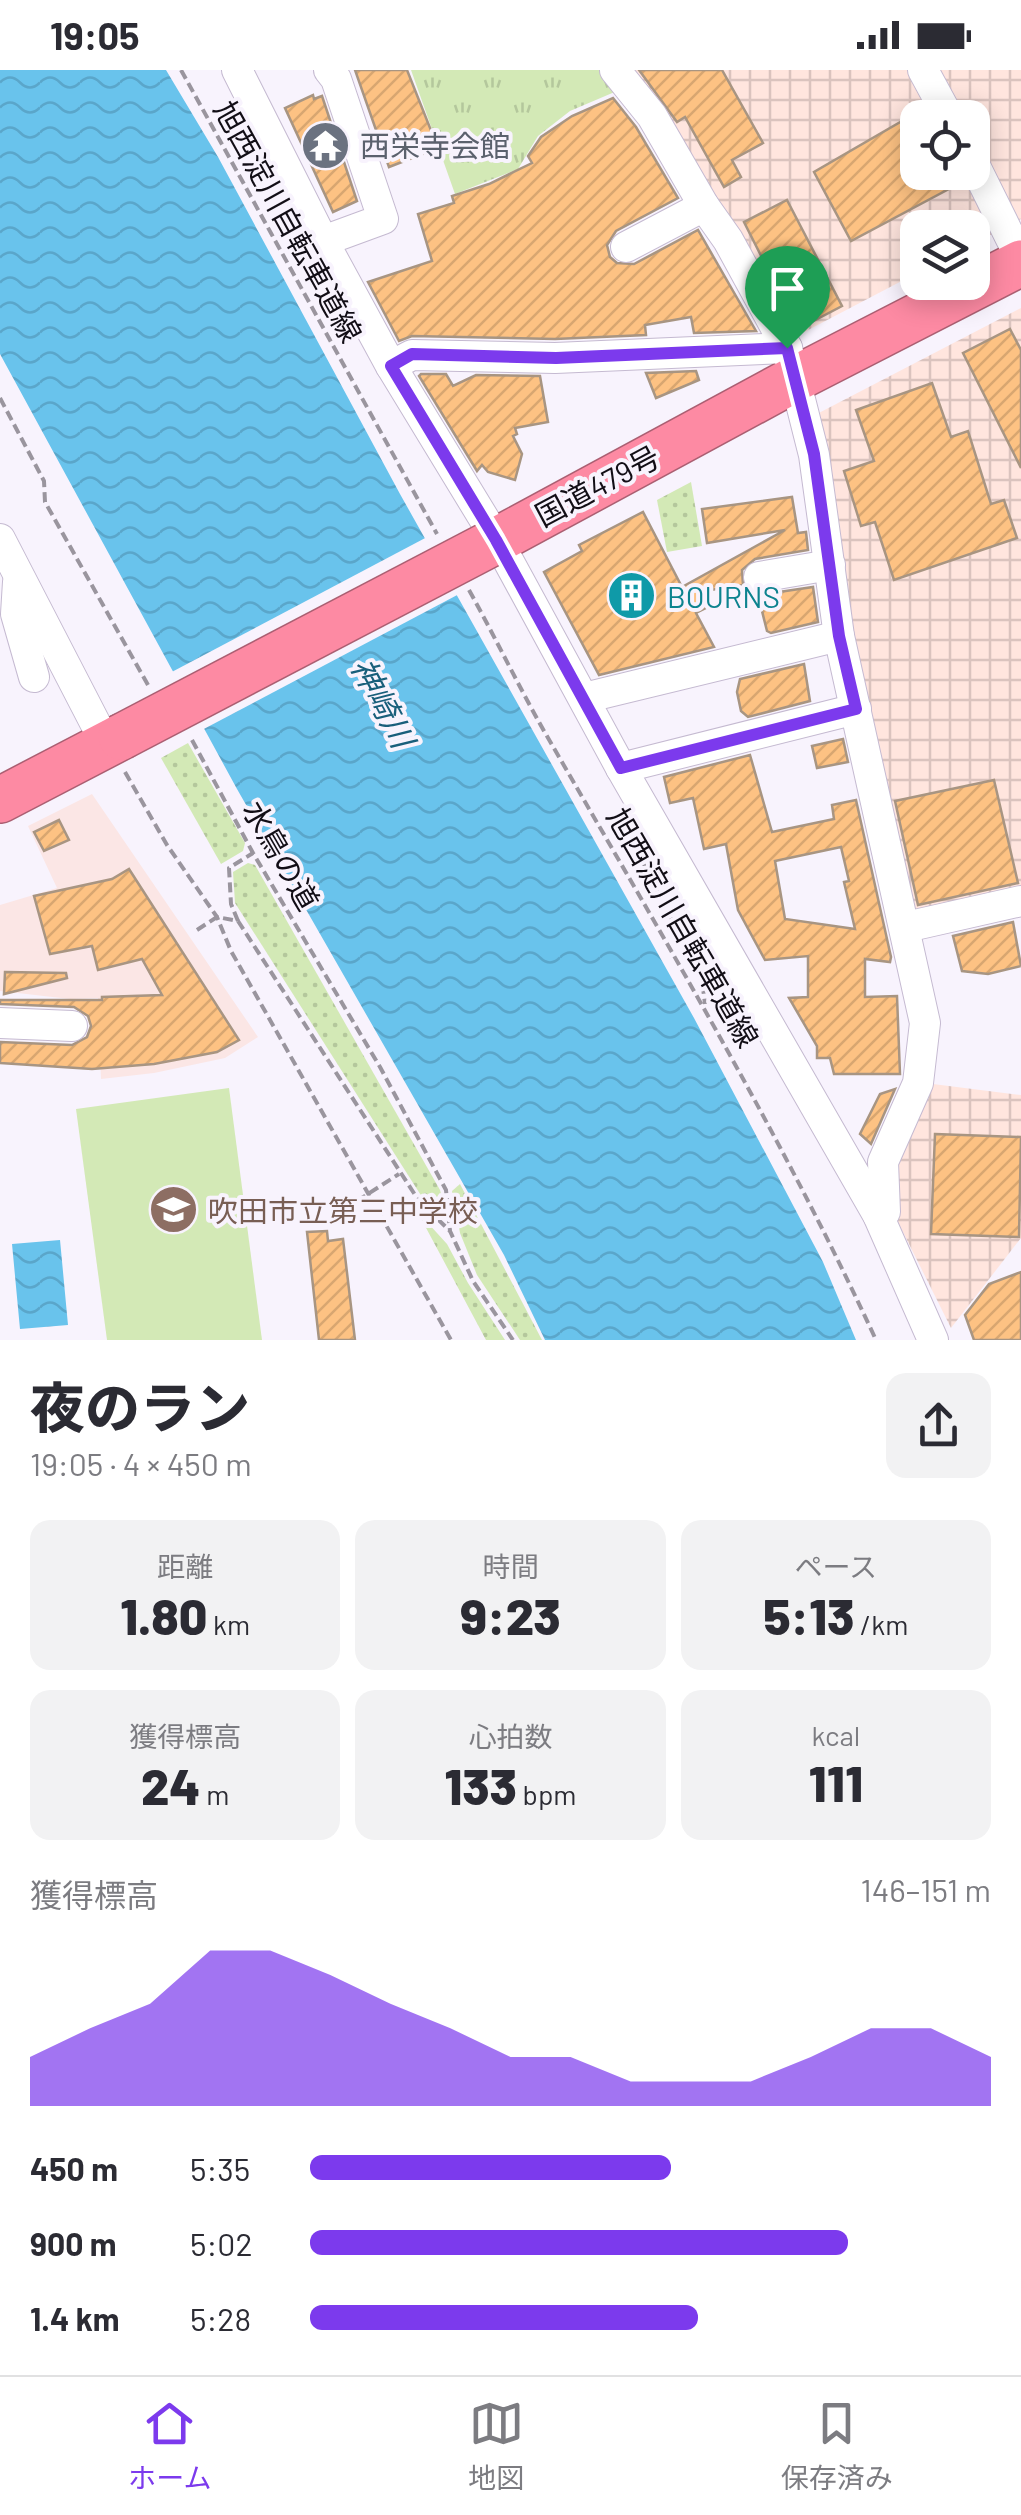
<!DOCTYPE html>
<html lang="ja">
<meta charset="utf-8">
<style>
body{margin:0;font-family:Barlow,"Noto Sans JP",sans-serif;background:#f2f2f3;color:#2b2b33;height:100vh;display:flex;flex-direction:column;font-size:38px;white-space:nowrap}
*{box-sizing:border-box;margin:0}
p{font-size:32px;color:#7c7c81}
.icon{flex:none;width:55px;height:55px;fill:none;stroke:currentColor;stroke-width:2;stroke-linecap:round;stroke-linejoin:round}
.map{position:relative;height:1270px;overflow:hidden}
.sheet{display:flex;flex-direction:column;background:#fff;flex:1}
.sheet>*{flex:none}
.tools{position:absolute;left:900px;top:30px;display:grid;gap:20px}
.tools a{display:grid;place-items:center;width:90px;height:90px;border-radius:20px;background:#fff;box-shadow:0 5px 25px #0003;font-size:50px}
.pin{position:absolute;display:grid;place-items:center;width:85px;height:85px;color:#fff;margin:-102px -42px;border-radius:50% 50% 50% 0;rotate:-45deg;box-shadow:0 0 10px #0007}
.pin .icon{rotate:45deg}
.round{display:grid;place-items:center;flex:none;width:105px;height:105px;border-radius:20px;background:#f2f2f3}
.overview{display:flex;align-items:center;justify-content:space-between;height:170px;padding:0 30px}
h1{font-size:55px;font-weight:800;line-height:75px}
.stats{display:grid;grid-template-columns:repeat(3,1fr);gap:15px;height:170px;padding:10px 30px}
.stats div{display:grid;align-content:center;border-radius:20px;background:#f2f2f3;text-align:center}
.stats b{font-size:50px;font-weight:800}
.stats small{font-size:28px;font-weight:400}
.stats p{font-size:28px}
.chart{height:280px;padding:20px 30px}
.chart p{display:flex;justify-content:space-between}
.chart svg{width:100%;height:180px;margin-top:10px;fill:#7c3aed;opacity:.7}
ul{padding:0 30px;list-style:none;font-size:32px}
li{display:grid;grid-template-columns:160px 120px 1fr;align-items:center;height:75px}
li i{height:25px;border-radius:12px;background:#7c3aed}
.status{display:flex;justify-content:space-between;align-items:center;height:70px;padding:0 50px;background:#fff;direction:ltr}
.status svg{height:28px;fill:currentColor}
.tabs{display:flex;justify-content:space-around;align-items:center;height:140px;border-top:2px solid #e1e1e2;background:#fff;font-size:28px;color:#7c7c81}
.tabs a{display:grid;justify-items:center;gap:5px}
.tabs .selected{color:#7c3aed}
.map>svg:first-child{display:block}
.commercial{fill:#fbe6e5}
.industrial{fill:url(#industrial-grid);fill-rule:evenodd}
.grass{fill:url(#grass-dots)}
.park{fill:url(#park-tufts)}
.garden{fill:#d3e9b6}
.water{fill:url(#water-waves)}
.pier{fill:#f8f3fd}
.building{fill:url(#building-hatch);stroke:#a89582;stroke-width:2.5;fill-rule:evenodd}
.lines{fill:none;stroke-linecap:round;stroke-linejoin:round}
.minor-casing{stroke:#c5bad1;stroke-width:32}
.highway-casing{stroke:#ab5f72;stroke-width:48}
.path{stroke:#9a959e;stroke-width:4;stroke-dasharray:10 5;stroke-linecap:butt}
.minor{stroke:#fff;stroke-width:30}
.highway{stroke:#fd8aa3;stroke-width:45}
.highway-bridge-casing{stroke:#ab5f72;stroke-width:48;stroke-linecap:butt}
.highway-bridge{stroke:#fd8aa3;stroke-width:45}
.route-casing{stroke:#fff;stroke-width:20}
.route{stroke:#7c3aed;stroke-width:12}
.labels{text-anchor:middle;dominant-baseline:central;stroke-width:8;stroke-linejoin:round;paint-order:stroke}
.worship-label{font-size:30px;fill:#5b616d;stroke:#f8f3fd;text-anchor:start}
.street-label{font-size:30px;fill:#120e16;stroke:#f8f3fd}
.culture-label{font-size:30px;fill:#0d838f;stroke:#f8f3fd;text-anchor:start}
.education-label{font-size:30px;fill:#785e54;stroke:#f8f3fd;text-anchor:start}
.water-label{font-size:32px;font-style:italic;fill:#195f7b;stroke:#f8f3fd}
</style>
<div class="status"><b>19:05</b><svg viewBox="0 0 49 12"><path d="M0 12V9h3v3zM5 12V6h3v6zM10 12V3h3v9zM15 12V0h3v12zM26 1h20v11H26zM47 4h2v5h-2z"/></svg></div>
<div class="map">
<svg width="1021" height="1270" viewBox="0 0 1021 1270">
<defs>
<pattern id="industrial-grid" width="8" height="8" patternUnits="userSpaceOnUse" patternTransform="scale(2.5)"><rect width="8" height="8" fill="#ffe5de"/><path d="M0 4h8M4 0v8" fill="none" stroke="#dac3be"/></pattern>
<pattern id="grass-dots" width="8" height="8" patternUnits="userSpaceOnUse" patternTransform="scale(2.5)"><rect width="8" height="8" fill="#d3e9b6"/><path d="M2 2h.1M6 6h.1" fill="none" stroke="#b4c79c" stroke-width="1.8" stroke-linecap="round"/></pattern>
<pattern id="park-tufts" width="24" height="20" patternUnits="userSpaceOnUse" patternTransform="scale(2.5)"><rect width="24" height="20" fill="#d3e9b6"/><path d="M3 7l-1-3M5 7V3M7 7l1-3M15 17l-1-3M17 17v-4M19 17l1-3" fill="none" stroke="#b4c79c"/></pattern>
<pattern id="water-waves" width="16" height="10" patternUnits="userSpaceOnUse" patternTransform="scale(2.5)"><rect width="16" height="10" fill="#69c3ec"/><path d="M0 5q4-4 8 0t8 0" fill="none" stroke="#5aa6ca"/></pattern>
<pattern id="building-hatch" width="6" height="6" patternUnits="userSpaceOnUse" patternTransform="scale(2.5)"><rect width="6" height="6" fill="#fdc283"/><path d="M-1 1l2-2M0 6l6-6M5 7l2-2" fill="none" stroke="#d8a670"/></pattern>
</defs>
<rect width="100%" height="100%" fill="#f8f3fd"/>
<path class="commercial" d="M92,724l166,243 -33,21 -71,15 -53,6 -3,-81 -28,1 -70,-8v-86l57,-17 -29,-62z"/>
<g class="industrial">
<path d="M624,0h397v149l-48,25 -1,-16h-54l-1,45 -128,67zM918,48h54v54h-54z"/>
<path d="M1021,238v585l-110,27 -65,-286 -33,-218z"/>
<path d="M925,1013l96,12v143l-70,90 -55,-110 -2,-64z"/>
</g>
<g class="grass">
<path d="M691,412l11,64 -35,6 -10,-52z"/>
<path d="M188,673l57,100 -2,8 -22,13 -60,-106z"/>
<path d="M248,793l7,2 185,325 5,18 -2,9 -21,-20 -187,-294 -2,-31z"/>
<path d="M460,1114l82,156h-22l-43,-65 -17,-42 -8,-42z"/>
<path d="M417,1141l30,33 21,39 37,57h-19z"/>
</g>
<path class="park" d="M411,0h192l14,21 -47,20 -32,25 -20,33 -63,25z"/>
<path class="garden" d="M229,1018l33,252h-155l-31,-231z"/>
<g class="water">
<path d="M0,0h166l52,87 182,337 294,524 129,244 33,78h-311l-41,-85 -267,-466 -237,-435z"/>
<path d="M60,1170l8,85 -48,4 -8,-85z"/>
</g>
<path class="pier" d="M429,466l32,57 -261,138 -32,-57z"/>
<g class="building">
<path d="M355,0h52l31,78 -49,19z"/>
<path d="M639,0h83l41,73 -31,17 9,17 -17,10 -39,-70 -8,5z"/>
<path d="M313,25l1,4 8,-3 35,105 -24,11 -48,-104z"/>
<path d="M613,28l23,29 42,71 -62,33 -9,14 3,12 7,6 17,1 64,-34 58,101 -62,2 -3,-16 -46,8 1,10 -91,4 -143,-3 -13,5 -31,-59 64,-21 -14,-47 36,-11 -2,-7 37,-12 43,-21 -4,-7 13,-19 31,-21z"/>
<path d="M909,47l2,4 7,-4v55h39l5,10 -111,59 -37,-69z"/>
<path d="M787,130l55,106 -44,23 -54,-107z"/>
<path d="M1010,259l11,21v118l-58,-115z"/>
<path d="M696,301l3,9 -43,18 -10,-25z"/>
<path d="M421,304h25l7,12 23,-11 64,1 8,46 -33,6 2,6 -4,2 9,18 -7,26 -27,-8 -6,-7 -5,6 -58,-95z"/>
<path d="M932,313l19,54 17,-6 23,73 13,-4 13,38 -123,42 -19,-58 -14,4 -17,-55 30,-10 -18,-51z"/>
<path d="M792,427l6,36 8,-1 2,18 -53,9 -13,11 1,15 -39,6 8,14 -16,8 18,34 -115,28 -55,-103 38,-21 -3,-6 64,-33 39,75 103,-57 -78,13 -5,-34z"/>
<path d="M813,517l5,35 -47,11 -4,-2 -9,-36z"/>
<path d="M804,594l6,37 -62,16 -7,-6 -4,-19 3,-13z"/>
<path d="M843,669l5,23 -31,6 -5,-22z"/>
<path d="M750,685l22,77 62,-13 -2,-14 24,-5 35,157 -1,5 -25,-3v38l32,-1 3,78h-66l-4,-16h-13v-12l-28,-48 19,-1v-41l-43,4 -27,-50 -12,-66 -22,5 -11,-51 -23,5 -6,-26zM841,777l8,34 -5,1 11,47 -70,-10 -10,-58z"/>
<path d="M994,710l24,103 -100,22 -23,-104z"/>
<path d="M59,750l10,20 -25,11 -10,-19z"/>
<path d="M129,799l110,171 -22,12 -63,12 -62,5 -92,-6v-21l72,3 15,-8 4,-11 -3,-10 -14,-9 -74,-3v-4h102v-3l60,-2 -20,-36 -44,11 -6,-24 -42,8 -16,-58 78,-17z"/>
<path d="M1013,852l8,44 -33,8 -26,-3 -9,-35z"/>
<path d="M5,902l61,1 1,5 -63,16z"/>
<path d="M895,1019l-24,55 -11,-10 20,-40z"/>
<path d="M935,1064l86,3 -2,100 -88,-3z"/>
<path d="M327,1161l1,10 15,-2 12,101h-36l-12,-108z"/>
<path d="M1021,1202v68h-47l-9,-25 24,-31z"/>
</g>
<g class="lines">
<defs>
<g id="minor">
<path d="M237,0l86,171 68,125 106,174 124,228 257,447 55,125"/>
<path d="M615,0l37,46 52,90 24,34 59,108 27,107 25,181 86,387 -7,60 -35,79 2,50 -7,3"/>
<path d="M923,0l26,48"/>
<path d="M972,90l49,99"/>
<path d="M323,171l60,-22 -47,-140 -7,-9"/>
<path d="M626,177l78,-41"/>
<path d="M391,296l21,-11 143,3 232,-10"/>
<path d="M0,469l106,205"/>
<path d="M759,507l71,-12"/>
<path d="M18,512l-2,32 18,63"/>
<path d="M584,628l255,-62"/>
<path d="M621,698l235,-59"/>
<path d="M906,857l115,-26"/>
<path d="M0,953l72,3"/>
</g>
<g id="highway">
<path d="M490,474l305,-165 226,-116"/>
<path d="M0,730l121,-63"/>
</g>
</defs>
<use href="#minor" class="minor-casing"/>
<use href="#highway" class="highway-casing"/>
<g class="path">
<path d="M181,0l256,464"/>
<path d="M0,328l44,83 1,21 103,183"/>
<path d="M469,520c26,47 49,95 75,141 116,201 235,399 332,609"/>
<path d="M192,670l61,113 127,214 66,123 4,41 23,50 40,59"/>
<path d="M125,702l42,73 50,72 14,34 220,389"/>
<path d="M643,793l59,117 3,24"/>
<path d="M238,851l-7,-17 -2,-36 24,-15"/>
<path d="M197,860l20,-13 21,4 181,280 31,30"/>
<path d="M357,1131l42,-27"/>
</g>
<use href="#minor" class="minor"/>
<use href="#highway" class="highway"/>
<defs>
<path id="highway-bridge" d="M121,667l369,-193"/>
</defs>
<use href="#highway-bridge" class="highway-bridge-casing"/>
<use href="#highway-bridge" class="highway-bridge"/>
</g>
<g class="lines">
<defs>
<path id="route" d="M787,278l27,106 25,182 17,73 -235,59 -125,-228 -105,-174 21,-12 144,4z"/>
</defs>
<use href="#route" class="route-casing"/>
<use href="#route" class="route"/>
</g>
<defs>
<symbol id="temple-disc" viewBox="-11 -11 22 22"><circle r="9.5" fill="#6b7280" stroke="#f8f3fd"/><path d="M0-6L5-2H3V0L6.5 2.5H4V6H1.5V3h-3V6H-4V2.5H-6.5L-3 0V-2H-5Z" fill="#fff"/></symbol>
<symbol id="building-disc" viewBox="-11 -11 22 22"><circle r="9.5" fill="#0f9aa8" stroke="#f8f3fd"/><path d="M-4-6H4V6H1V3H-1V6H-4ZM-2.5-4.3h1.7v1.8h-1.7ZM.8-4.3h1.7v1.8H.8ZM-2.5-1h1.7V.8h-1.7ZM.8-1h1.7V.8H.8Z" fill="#fff"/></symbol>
<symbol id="school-disc" viewBox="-11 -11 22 22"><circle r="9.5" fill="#8d6e63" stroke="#f8f3fd"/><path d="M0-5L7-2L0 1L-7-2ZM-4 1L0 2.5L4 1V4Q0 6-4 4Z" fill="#fff"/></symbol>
</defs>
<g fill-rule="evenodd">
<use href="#temple-disc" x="298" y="48" width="55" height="55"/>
<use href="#building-disc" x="604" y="498" width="55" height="55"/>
<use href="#school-disc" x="146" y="1112" width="55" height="55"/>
</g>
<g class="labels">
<g class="worship-label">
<text x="360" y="75">西栄寺会館</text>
</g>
<g class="street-label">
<text transform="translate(289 151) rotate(61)">旭西淀川自転車道線</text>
<text transform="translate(597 415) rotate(-28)">国道479号</text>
<text transform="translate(282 785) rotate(60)">水鳥の道</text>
<text transform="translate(684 857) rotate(60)">旭西淀川自転車道線</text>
</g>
<g class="culture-label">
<text x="667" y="526">BOURNS</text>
</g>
<g class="education-label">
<text x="208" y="1140">吹田市立第三中学校</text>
</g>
<g class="water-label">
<text transform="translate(384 632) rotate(62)">神崎川</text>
</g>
</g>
</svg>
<div class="tools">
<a><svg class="icon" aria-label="locate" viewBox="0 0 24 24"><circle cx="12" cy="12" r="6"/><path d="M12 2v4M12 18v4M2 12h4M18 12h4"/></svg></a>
<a><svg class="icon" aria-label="layers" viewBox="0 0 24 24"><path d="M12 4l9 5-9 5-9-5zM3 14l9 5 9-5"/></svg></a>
</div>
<div class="pin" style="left:787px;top:278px;background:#1e9e55"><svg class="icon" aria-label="arrive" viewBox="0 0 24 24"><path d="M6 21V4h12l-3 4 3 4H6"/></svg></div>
</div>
<section class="sheet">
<div class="overview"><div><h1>夜のラン</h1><p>19:05 · 4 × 450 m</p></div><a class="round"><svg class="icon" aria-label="share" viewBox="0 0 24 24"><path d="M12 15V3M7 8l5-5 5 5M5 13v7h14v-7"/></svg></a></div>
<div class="stats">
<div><p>距離</p><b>1.80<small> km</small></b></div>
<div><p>時間</p><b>9:23</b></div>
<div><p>ペース</p><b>5:13<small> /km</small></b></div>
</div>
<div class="stats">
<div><p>獲得標高</p><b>24<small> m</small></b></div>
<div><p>心拍数</p><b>133<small> bpm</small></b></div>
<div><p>kcal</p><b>111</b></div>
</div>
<div class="chart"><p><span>獲得標高</span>146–151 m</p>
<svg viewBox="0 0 160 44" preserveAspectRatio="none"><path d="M0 44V32L10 25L20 19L30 6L40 6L50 12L60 19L70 25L80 32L90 32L100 38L110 38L120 38L130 32L140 25L150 25L160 32V44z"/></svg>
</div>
<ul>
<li><b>450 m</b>5:35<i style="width:53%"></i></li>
<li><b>900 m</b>5:02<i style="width:79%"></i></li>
<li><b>1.4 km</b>5:28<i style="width:57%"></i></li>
</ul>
</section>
<nav class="tabs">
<a class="selected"><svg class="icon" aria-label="home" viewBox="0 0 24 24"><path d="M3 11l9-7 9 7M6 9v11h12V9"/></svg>ホーム</a>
<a><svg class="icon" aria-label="map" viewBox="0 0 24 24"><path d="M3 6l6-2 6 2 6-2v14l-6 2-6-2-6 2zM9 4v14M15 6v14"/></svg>地図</a>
<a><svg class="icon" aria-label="saved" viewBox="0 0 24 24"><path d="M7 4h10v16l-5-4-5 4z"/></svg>保存済み</a>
</nav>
